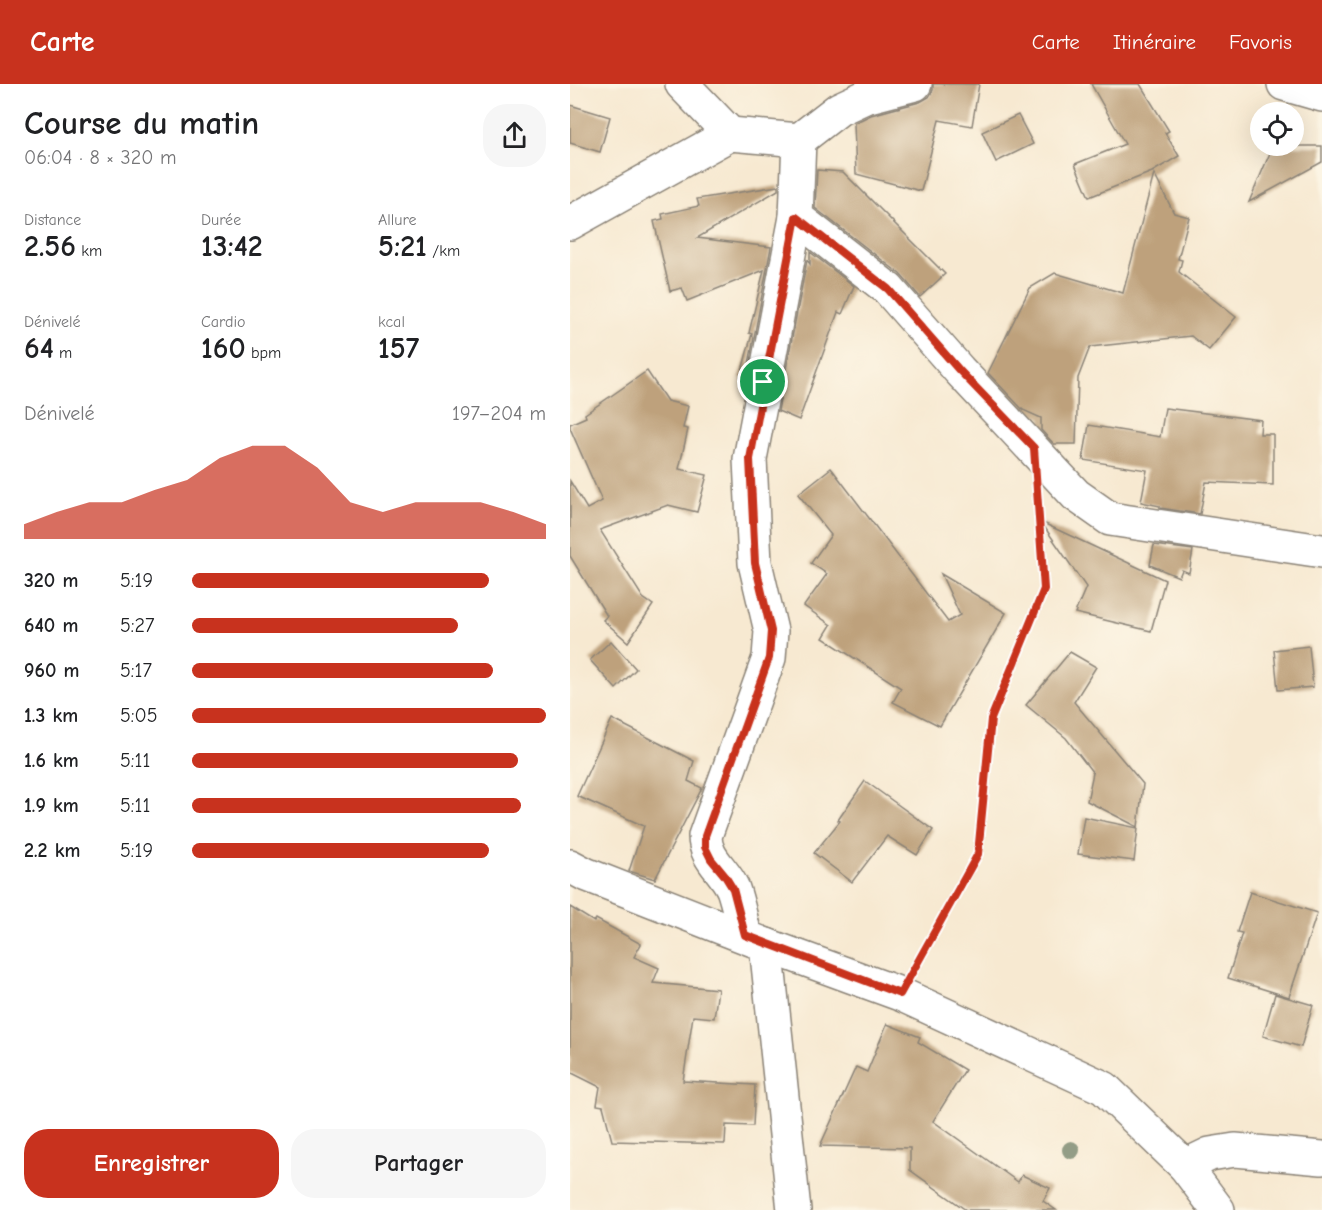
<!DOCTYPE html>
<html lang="fr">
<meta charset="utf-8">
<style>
body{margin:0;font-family:"Comic Neue",sans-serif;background:#f6f6f6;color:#202124;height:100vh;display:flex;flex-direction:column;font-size:22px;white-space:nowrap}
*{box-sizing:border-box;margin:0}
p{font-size:20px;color:#757577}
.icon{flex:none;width:33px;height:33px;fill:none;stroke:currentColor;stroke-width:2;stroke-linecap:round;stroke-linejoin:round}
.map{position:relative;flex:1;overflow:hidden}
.sheet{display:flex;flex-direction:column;background:#fff;width:570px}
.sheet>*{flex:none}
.controls{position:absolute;left:680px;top:18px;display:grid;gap:12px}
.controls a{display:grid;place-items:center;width:54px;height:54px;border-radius:50%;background:#fff;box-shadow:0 6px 24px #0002;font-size:30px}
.pin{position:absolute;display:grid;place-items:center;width:51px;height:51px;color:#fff;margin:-26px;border:3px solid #fff;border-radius:50%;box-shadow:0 2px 6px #0007}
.round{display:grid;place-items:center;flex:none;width:63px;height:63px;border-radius:24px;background:#f6f6f6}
.overview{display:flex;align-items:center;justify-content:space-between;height:102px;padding:0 24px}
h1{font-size:33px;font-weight:700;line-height:45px}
.metrics{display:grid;grid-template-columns:repeat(3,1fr);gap:9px;height:102px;padding:6px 24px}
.metrics div{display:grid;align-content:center}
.metrics b{font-size:30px;font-weight:700}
.metrics small{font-size:16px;font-weight:400}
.metrics p{font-size:16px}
.chart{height:168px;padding:12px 24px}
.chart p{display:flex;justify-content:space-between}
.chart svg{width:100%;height:108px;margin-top:6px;fill:#c8321e;opacity:.7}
.primary-button{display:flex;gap:12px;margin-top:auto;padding:12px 24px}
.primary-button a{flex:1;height:69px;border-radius:24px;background:#c8321e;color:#fff;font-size:24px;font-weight:700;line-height:69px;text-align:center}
.primary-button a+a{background:#f6f6f6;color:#202124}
ul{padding:0 24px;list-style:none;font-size:20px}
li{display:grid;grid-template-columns:96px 72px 1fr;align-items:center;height:45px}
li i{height:15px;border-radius:8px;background:#c8321e}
header{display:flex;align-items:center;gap:36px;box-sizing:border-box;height:84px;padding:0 30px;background:#c8321e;color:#fff}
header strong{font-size:28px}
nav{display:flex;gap:33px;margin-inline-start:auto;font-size:21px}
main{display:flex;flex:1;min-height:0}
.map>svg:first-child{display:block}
.building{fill:#bea17c}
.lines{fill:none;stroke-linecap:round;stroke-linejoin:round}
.minor-casing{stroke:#8a8276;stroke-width:36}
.path{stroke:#8a8276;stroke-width:4;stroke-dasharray:4.5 4.5;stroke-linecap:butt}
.minor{stroke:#fff;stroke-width:33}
.tree{fill:#939d86}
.route-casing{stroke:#fff;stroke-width:12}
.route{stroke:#c8321e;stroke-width:8}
</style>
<header>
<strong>Carte</strong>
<nav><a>Carte</a><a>Itinéraire</a><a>Favoris</a></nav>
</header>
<main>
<section class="sheet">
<div class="overview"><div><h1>Course du matin</h1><p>06:04 · 8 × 320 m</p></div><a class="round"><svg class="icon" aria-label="share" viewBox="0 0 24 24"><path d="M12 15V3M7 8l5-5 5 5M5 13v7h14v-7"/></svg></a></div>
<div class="metrics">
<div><p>Distance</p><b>2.56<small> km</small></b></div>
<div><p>Durée</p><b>13:42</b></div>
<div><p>Allure</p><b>5:21<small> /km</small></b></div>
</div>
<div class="metrics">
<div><p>Dénivelé</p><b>64<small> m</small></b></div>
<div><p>Cardio</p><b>160<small> bpm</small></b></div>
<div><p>kcal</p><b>157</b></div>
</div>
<div class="chart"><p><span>Dénivelé</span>197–204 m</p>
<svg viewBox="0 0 160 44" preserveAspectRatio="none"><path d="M0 44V38L10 33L20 29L30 29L40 24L50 20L60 11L70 6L80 6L90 15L100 29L110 33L120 29L130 29L140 29L150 33L160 38V44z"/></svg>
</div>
<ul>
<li><b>320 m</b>5:19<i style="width:84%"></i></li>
<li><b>640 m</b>5:27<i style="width:75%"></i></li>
<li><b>960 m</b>5:17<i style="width:85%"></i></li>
<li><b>1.3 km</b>5:05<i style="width:100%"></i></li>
<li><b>1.6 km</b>5:11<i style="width:92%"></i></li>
<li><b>1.9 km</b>5:11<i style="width:93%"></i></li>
<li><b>2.2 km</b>5:19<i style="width:84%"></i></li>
</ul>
<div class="primary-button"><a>Enregistrer</a><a>Partager</a></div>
</section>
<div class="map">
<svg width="752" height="1126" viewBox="0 0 752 1126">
<rect width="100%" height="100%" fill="#fcf5e5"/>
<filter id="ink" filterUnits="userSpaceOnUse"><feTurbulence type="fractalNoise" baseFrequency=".0167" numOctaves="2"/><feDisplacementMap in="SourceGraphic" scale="12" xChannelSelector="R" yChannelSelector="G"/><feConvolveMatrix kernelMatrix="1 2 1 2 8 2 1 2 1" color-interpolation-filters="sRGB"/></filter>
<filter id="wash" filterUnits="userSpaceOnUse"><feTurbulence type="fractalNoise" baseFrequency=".008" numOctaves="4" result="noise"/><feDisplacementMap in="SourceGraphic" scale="24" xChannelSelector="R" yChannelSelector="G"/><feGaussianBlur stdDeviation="1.35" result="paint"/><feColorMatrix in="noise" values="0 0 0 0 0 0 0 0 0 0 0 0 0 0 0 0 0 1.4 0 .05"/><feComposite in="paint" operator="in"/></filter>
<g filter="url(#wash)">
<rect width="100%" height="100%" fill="#f7e9d1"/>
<g id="blocks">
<g class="building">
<path d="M363,0h46l-7,42 -33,-6 -18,71 -65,-17 -2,-51 17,-8 49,-13 9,-5 4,-7z"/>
<path d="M521,0h49l29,47 -4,2 14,23 -27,16 -63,25 -14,-33 50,-20z"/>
<path d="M0,21l40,12 -10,35 -30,-9z"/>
<path d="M448,31l15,29 -37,18 -14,-30z"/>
<path d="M703,62h49v16l-73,40z"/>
<path d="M247,86l26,2 102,102 -25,23 -20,-23 -85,-66z"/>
<path d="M584,90l20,39 15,4 -11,42 4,1 -3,12 57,45 -27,33 -18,-14 -101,11 -12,31 -2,66h-22l-13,-14v-12l-18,-8 -35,-37 42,-85 25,-15 68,20z"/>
<path d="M208,102v4l-81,48 74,9 -25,133 -6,-2 12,-44 -3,-1 15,-63 -77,31 -5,-13 -12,3 -16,-70 9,-2 -1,-5 37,-8 -2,-7z"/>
<path d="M240,168l44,34 -12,28 -4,-2 -39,108 -21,-9 29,-151 3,4z"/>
<path d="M77,287l20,30 21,5 -5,22 5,1 -9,40 28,6 -10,37 -29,-7 -68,25 43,68 10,7 -25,37 -25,-22 4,-4 -37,-60v-75l17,28 15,-8 -32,-73v-4l16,-7 -1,-3z"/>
<path d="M595,324l96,12 -1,14h13v51l-67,-3 -6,32 -40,-6v-2l-19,-4 6,-32 -64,-10 6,-35 71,12z"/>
<path d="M261,384l117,154 12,-7 -19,-41 65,39 -66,113 -47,-24 8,-14 -78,-50 8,-13 -27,-19 23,-32 -16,-11 20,-28 -33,-41z"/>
<path d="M471,438l124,58 -14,51 -76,-18 11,-26z"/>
<path d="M584,461l39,5 -4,23 -7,-3 -3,7 -29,-12z"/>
<path d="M41,557l25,28 -20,20 -26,-29z"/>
<path d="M739,562l4,41 -35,3 -4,-40z"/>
<path d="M500,568l26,15 -22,35 69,82 -5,43 -51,-26 6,-28 -27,-35 -40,-33z"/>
<path d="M42,635l82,42 -6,20 14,7 -47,91 -26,-8 15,-45 -67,-30z"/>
<path d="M295,697l68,49 -16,25 -30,-19 -35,46 -38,-29 26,-32 -2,-1z"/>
<path d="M514,733l54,11 -4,33 -56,-7z"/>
<path d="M680,808l67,21 -28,84 -61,-19 14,-45 -5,-1z"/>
<path d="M0,823l24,15 2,-3 45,25 -7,13 25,11 -6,15 65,6 -4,29 -21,-2 -10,65 72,4 -2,41 -27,-1 -1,19 -113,-3 -9,-35 -6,-1 3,-18 -30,-15z"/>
<path d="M705,910l38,11 -12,42 -38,-11z"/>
<path d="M317,940l33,13 -2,5 47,28 -32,51 85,61 4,-7 28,13 -7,13 13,9h-90l-56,-40v-22l-90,-2 36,-79 11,5z"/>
</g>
</g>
</g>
<g filter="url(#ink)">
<use href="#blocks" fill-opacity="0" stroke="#8a8276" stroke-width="1.5"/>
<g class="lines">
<defs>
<g id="minor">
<path d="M714,0l38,11"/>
<path d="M160,50l69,6 -3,77 92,72 71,81 117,125 34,24 212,32"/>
<path d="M229,56l40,-31 26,-12 50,-13"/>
<path d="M0,139l160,-89 -48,-50"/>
<path d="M0,782l15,8 181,71 134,49 204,94 81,78 25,-12 25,-4 87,8"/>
<path d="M175,851c-4,-15 -7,-32 -12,-46 -9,-20 -28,-30 -28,-53l64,-178 2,-27 -16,-68 -5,-104 46,-242"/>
<path d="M196,861l28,265"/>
<path d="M615,1082l33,44"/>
</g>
</defs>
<use href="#minor" class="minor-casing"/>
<path class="path" d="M348,878l60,-108 13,-135 53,-130 -6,-82"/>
<use href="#minor" class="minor"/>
</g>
<circle class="tree" cx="501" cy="1066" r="9"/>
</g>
<g class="lines" filter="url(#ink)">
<defs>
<path id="route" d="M226,133l92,72 71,81 75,78 10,141 -53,130 -13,135 -78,140 -155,-59 -12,-46 -8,-13 -14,-17 -6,-12v-11l64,-178 2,-27 -16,-68 -5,-104z"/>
</defs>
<use href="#route" class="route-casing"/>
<use href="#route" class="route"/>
</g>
</svg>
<div class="controls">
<a><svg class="icon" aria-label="locate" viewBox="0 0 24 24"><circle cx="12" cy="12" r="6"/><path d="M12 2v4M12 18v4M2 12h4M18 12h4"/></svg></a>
</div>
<div class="pin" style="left:193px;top:298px;background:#1e9e55"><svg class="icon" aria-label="arrive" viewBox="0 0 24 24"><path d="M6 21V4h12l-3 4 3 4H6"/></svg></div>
</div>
</main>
